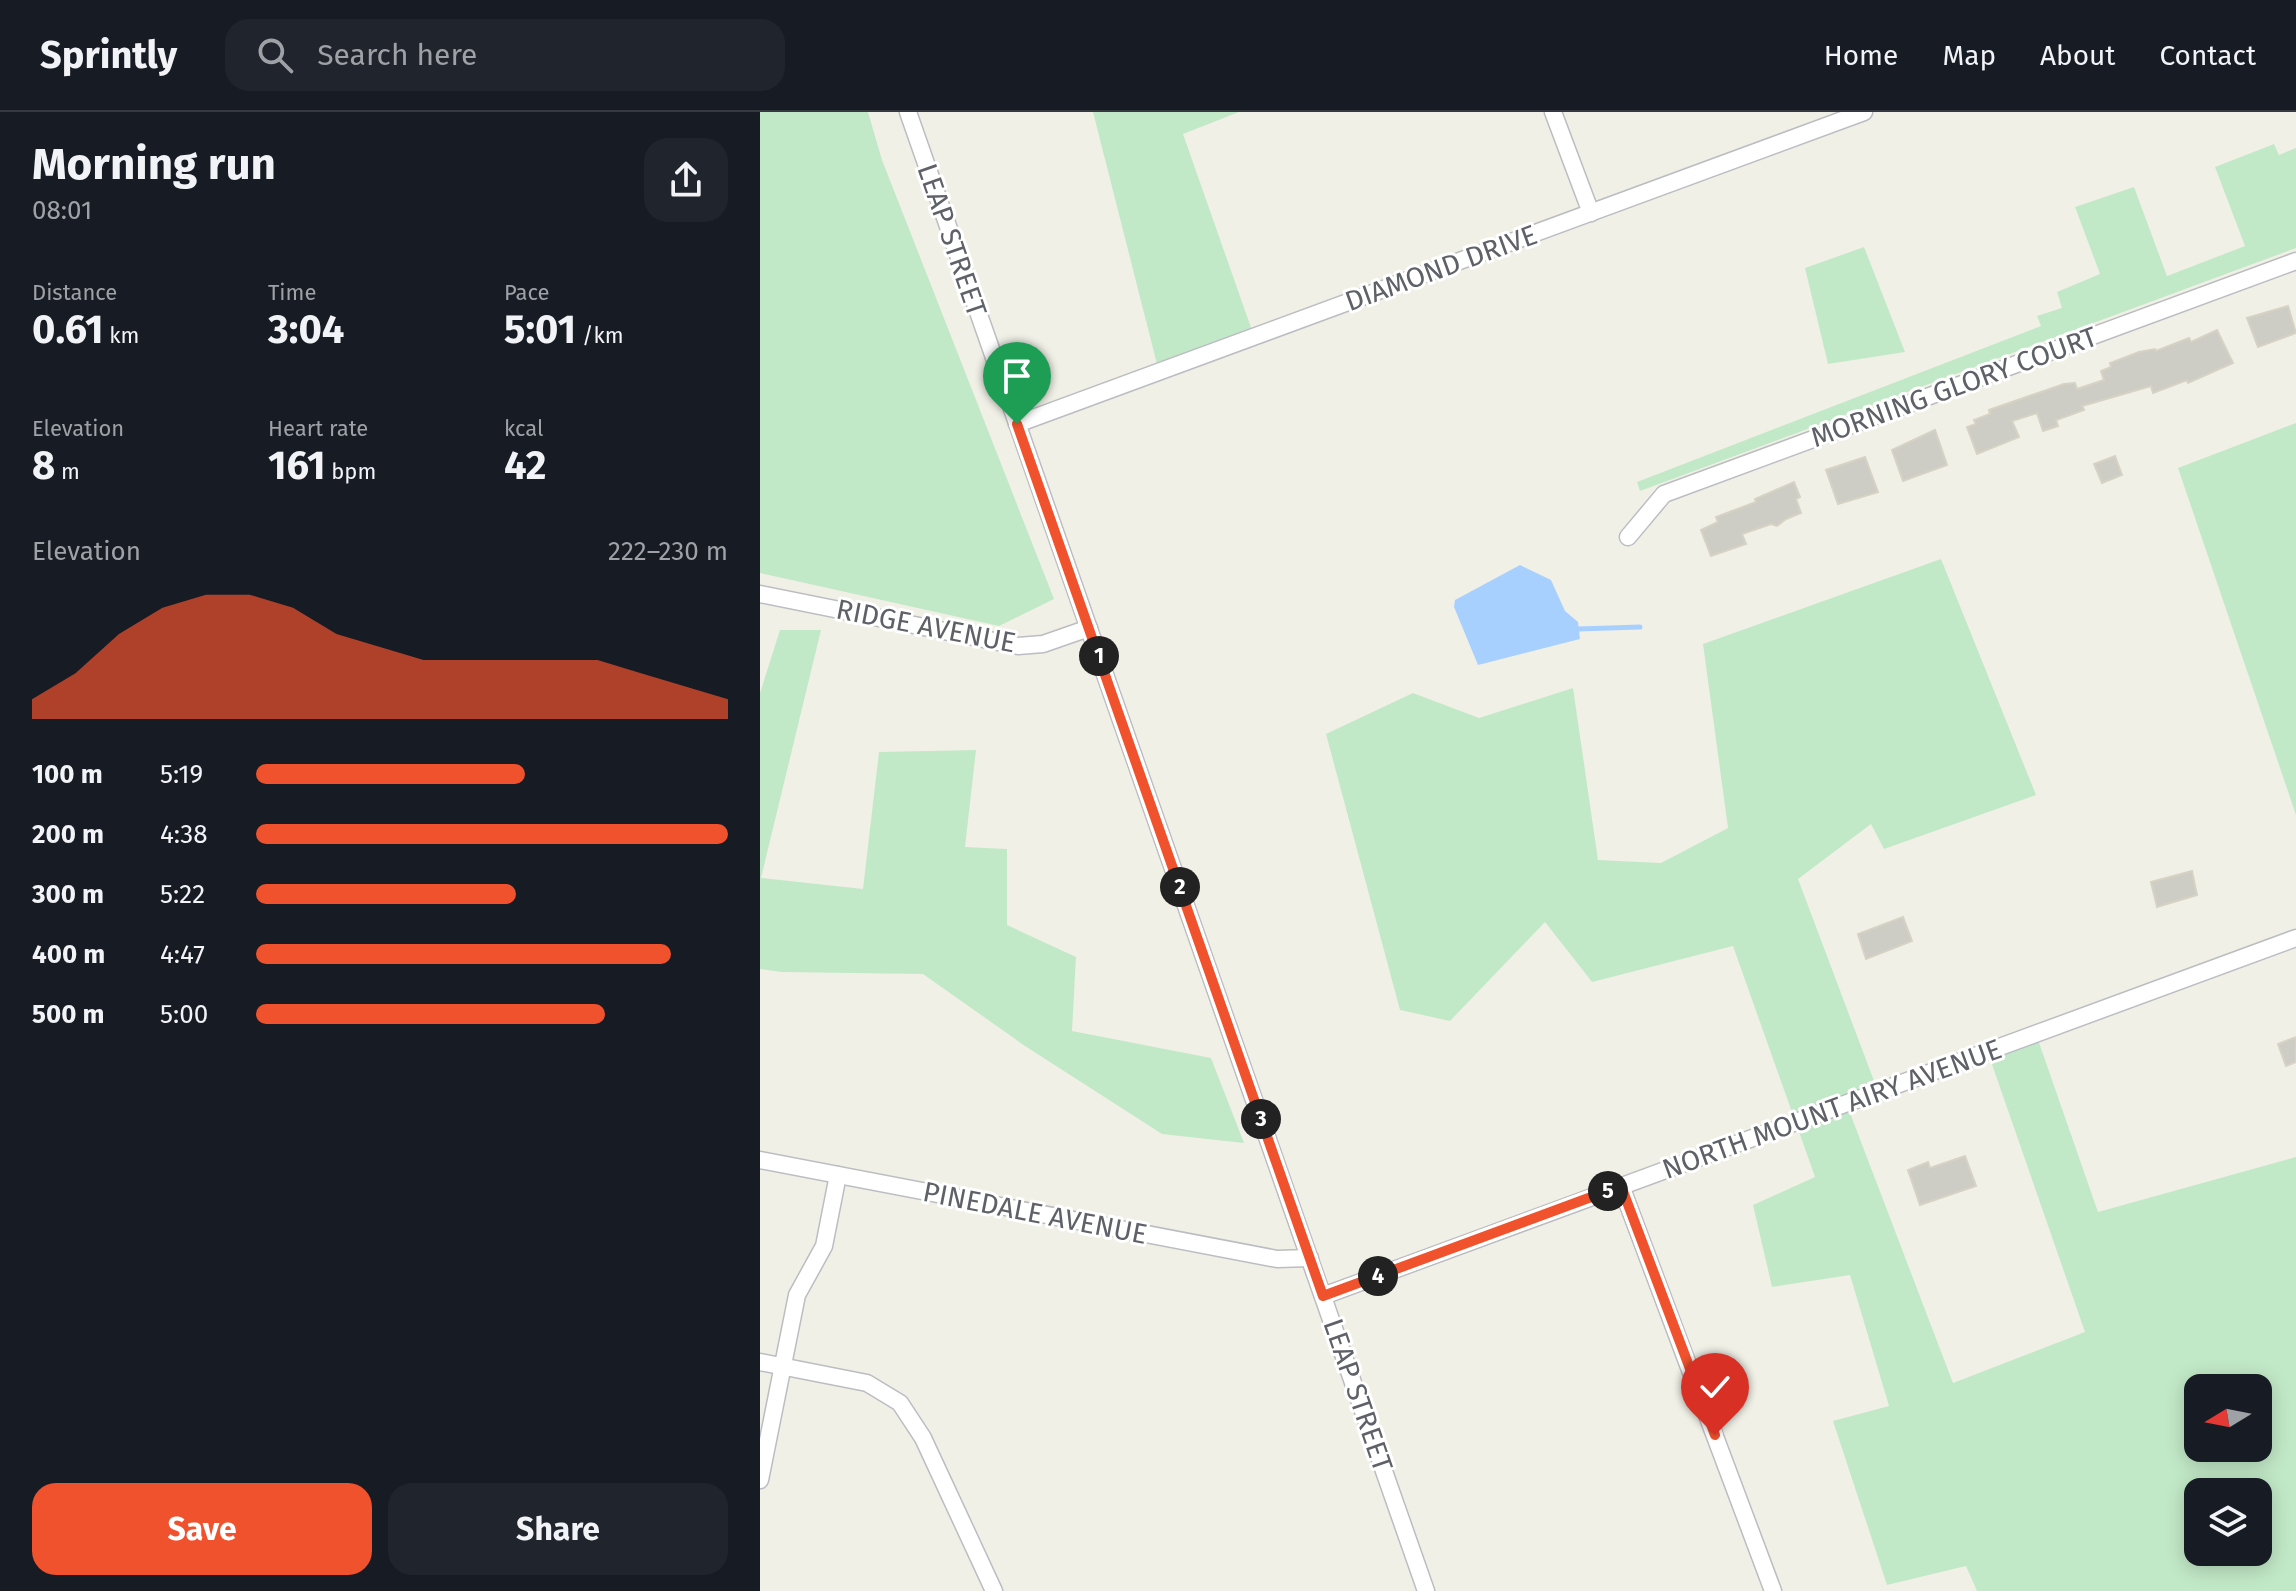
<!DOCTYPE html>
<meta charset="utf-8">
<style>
body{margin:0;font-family:"Fira Sans",sans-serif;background:#20242c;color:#f1f3f6;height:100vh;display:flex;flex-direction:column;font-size:30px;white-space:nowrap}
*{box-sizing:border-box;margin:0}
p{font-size:26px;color:#9ea1a6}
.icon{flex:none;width:44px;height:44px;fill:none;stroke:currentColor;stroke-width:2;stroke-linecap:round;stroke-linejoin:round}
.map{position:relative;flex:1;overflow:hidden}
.details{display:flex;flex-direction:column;background:#171b24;width:760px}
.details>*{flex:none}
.needle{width:52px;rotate:260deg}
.tools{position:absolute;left:1424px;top:1262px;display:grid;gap:16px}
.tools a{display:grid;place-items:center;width:88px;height:88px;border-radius:16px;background:#171b24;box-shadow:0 4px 20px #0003;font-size:40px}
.pin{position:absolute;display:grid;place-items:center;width:68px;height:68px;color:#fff;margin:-82px -34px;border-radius:50% 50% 50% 0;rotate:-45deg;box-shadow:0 0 8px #0007}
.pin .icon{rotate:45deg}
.km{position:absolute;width:40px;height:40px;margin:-20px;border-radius:50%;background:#222;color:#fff;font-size:22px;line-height:40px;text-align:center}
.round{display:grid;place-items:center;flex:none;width:84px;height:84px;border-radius:24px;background:#20242c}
.overview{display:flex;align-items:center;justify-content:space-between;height:136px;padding:0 32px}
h1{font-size:44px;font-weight:700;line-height:60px}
.figures{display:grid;grid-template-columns:repeat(3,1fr);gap:12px;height:136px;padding:8px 32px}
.figures div{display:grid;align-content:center}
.figures b{font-size:40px;font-weight:700}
.figures small{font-size:22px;font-weight:400}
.figures p{font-size:22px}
.chart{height:224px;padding:16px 32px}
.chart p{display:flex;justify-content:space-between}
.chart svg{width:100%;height:144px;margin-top:8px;fill:#f0522d;opacity:.7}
.button{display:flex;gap:16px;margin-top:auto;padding:16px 32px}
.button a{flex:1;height:92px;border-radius:24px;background:#f0522d;color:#fff;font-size:32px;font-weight:700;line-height:92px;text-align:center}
.button a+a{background:#20242c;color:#f1f3f6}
ul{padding:0 32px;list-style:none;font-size:26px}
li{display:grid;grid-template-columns:128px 96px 1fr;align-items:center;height:60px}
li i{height:20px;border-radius:10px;background:#f0522d}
header{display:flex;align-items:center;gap:48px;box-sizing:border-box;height:112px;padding:0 40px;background:#171b24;border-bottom:2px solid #363941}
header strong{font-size:38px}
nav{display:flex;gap:44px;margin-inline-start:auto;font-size:28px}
.search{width:560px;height:72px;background:#20242c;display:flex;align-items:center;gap:20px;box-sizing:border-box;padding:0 28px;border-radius:24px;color:#9ea1a6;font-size:30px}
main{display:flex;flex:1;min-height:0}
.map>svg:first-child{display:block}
.green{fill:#c2e9c7;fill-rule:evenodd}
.water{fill:#a8d0ff}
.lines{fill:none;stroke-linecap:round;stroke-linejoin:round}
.stream{stroke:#a8d0ff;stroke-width:5}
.building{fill:#cecdc5;stroke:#d6d2c4;stroke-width:2}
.minor-casing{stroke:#bbbdc2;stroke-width:19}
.minor{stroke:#fff;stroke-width:16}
.route-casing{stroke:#fff;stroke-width:16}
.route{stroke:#f0522d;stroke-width:10}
.labels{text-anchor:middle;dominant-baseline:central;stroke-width:6;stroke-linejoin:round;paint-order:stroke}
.street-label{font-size:28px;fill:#5e6167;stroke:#fff}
</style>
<header>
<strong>Sprintly</strong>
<div class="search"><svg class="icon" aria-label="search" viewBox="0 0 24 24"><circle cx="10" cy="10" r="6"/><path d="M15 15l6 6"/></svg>Search here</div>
<nav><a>Home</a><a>Map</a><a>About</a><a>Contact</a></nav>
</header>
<main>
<section class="details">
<div class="overview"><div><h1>Morning run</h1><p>08:01</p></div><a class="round"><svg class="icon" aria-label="share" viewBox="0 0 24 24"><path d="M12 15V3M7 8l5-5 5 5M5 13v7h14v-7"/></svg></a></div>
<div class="figures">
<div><p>Distance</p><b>0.61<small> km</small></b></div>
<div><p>Time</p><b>3:04</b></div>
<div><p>Pace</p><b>5:01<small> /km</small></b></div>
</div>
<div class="figures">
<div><p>Elevation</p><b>8<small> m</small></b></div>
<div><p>Heart rate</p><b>161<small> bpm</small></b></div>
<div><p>kcal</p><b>42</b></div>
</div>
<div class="chart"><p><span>Elevation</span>222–230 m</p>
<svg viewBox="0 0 160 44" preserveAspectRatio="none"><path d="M0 44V38L10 30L20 18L30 10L40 6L50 6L60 10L70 18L80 22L90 26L100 26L110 26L120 26L130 26L140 30L150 34L160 38V44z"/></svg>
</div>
<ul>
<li><b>100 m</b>5:19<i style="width:57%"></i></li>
<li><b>200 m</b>4:38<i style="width:100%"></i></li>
<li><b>300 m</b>5:22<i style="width:55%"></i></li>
<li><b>400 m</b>4:47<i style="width:88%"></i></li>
<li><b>500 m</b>5:00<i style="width:74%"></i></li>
</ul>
<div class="button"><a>Save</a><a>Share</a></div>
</section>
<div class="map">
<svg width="1536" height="1479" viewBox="0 0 1536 1479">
<rect width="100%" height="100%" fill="#f1f0e7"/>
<g class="green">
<path d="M0,0h108l14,48 172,439 -55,27 -239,-53z"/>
<path d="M333,0h146l-56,22 72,205 -96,33z"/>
<path d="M1514,32l5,11 17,-7v100l-656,243 -3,-9 404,-156 -4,-10 25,-8 -5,-16 43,-18 -25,-67 59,-20 33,89 78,-30 -30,-79z"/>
<path d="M1104,135l41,105 -77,12 -23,-96z"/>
<path d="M1536,311v392l-118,-347z"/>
<path d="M1181,447l95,236 -152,54 -13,-25 -73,55 81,215 -32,11 106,278 132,-51 -98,-282 49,-16 62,178 198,-55v434h-319l-11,-25 -79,19 -54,-164 56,-15 -39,-131 -78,12 -19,-82 62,-28 -82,-231 -141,36 -47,-60 -95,99 -50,-11 -74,-276 87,-41 66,25 94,-30 25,172 63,3 67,-35 -25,-184zM1438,1276h60v60h-60zM1438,1380h60v60h-60z"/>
<path d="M20,518h41l-60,248 102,11 16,-137 97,-2 -11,97 42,2v76l69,32 -4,74 139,27 33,85 -82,-9 -137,-88 -102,-72 -141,-2 -22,-3v-276z"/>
</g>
<path class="water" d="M760,453l31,15 14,31 13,11 2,17 -102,26 -24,-58 1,-7z"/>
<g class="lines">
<path class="stream" d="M818,517l62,-2"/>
</g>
<g class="building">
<path d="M1528,194l8,27 -38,14 -11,-29z"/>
<path d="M1457,218l16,33 -45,20 -1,-3 -34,13 -2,-7 -69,20 2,4 -28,10 2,6 -15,5 -6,-18 -25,8 7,16 -42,17 -10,-27 9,-3 -2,-4 16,-6 -1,-4 75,-26 11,-1 2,6 27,-9 -3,-9 10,-4 -1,-4 29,-11 16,-3 1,2 33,-13 2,4z"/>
<path d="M1175,318l12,35 -44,16 -11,-31z"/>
<path d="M1355,344l7,19 -20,8 -8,-19z"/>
<path d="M1105,345l13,35 -40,12 -12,-34z"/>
<path d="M1034,370l6,15 -4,2 5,14 -15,6 -9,7 -6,-2 -29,10 4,10 -35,12 -10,-26 17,-8 -2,-5 40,-15 -1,-3z"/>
<path d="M1432,759l5,24 -40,12 -6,-25z"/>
<path d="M1143,805l9,24 -46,18 -8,-25z"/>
<path d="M1536,925v25l-10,4 -8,-22z"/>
<path d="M1205,1044l11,30 -56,19 -12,-35 20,-8 2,6z"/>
</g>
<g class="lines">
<defs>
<g id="minor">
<path d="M148,0l518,1479"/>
<path d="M793,0l38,101"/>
<path d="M257,312l847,-312"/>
<path d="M868,425l36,-43 632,-233"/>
<path d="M0,482l258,52 25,-2 46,-16"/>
<path d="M0,1048l517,99 33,-1"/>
<path d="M861,1074l152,405"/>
<path d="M563,1184l973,-358"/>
<path d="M0,1250l107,21 33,20 23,35 71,153"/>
<path d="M0,1368l37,-185 27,-49 14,-71"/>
</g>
</defs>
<use href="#minor" class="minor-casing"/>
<use href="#minor" class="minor"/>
</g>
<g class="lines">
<defs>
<path id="route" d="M257,312l306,872 298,-110 94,249"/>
</defs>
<use href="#route" class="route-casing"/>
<use href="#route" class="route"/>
</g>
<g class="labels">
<g class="street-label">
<text transform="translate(192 128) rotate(71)">LEAP STREET</text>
<text transform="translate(681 156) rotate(-20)">DIAMOND DRIVE</text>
<text transform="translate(1194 275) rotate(-20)">MORNING GLORY COURT</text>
<text transform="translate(166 514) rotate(11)">RIDGE AVENUE</text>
<text transform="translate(1072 997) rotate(-20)">NORTH MOUNT AIRY AVENUE</text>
<text transform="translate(275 1101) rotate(11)">PINEDALE AVENUE</text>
<text transform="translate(598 1283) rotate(71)">LEAP STREET</text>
</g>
</g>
</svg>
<div class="tools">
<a><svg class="needle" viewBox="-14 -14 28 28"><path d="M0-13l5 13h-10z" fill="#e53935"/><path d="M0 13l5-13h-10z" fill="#9ea1a6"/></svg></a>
<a><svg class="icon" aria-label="layers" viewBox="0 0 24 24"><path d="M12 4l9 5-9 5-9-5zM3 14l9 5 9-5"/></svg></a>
</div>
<div class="pin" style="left:257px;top:312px;background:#1e9e55"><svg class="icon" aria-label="arrive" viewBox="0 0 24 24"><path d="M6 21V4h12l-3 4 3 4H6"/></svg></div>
<div class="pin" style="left:955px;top:1323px;background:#d93025"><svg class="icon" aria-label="check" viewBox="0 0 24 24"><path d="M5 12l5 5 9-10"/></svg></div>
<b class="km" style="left:339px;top:544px">1</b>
<b class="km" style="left:420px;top:775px">2</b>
<b class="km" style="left:501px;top:1007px">3</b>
<b class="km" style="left:618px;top:1164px">4</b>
<b class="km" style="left:848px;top:1079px">5</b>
</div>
</main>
